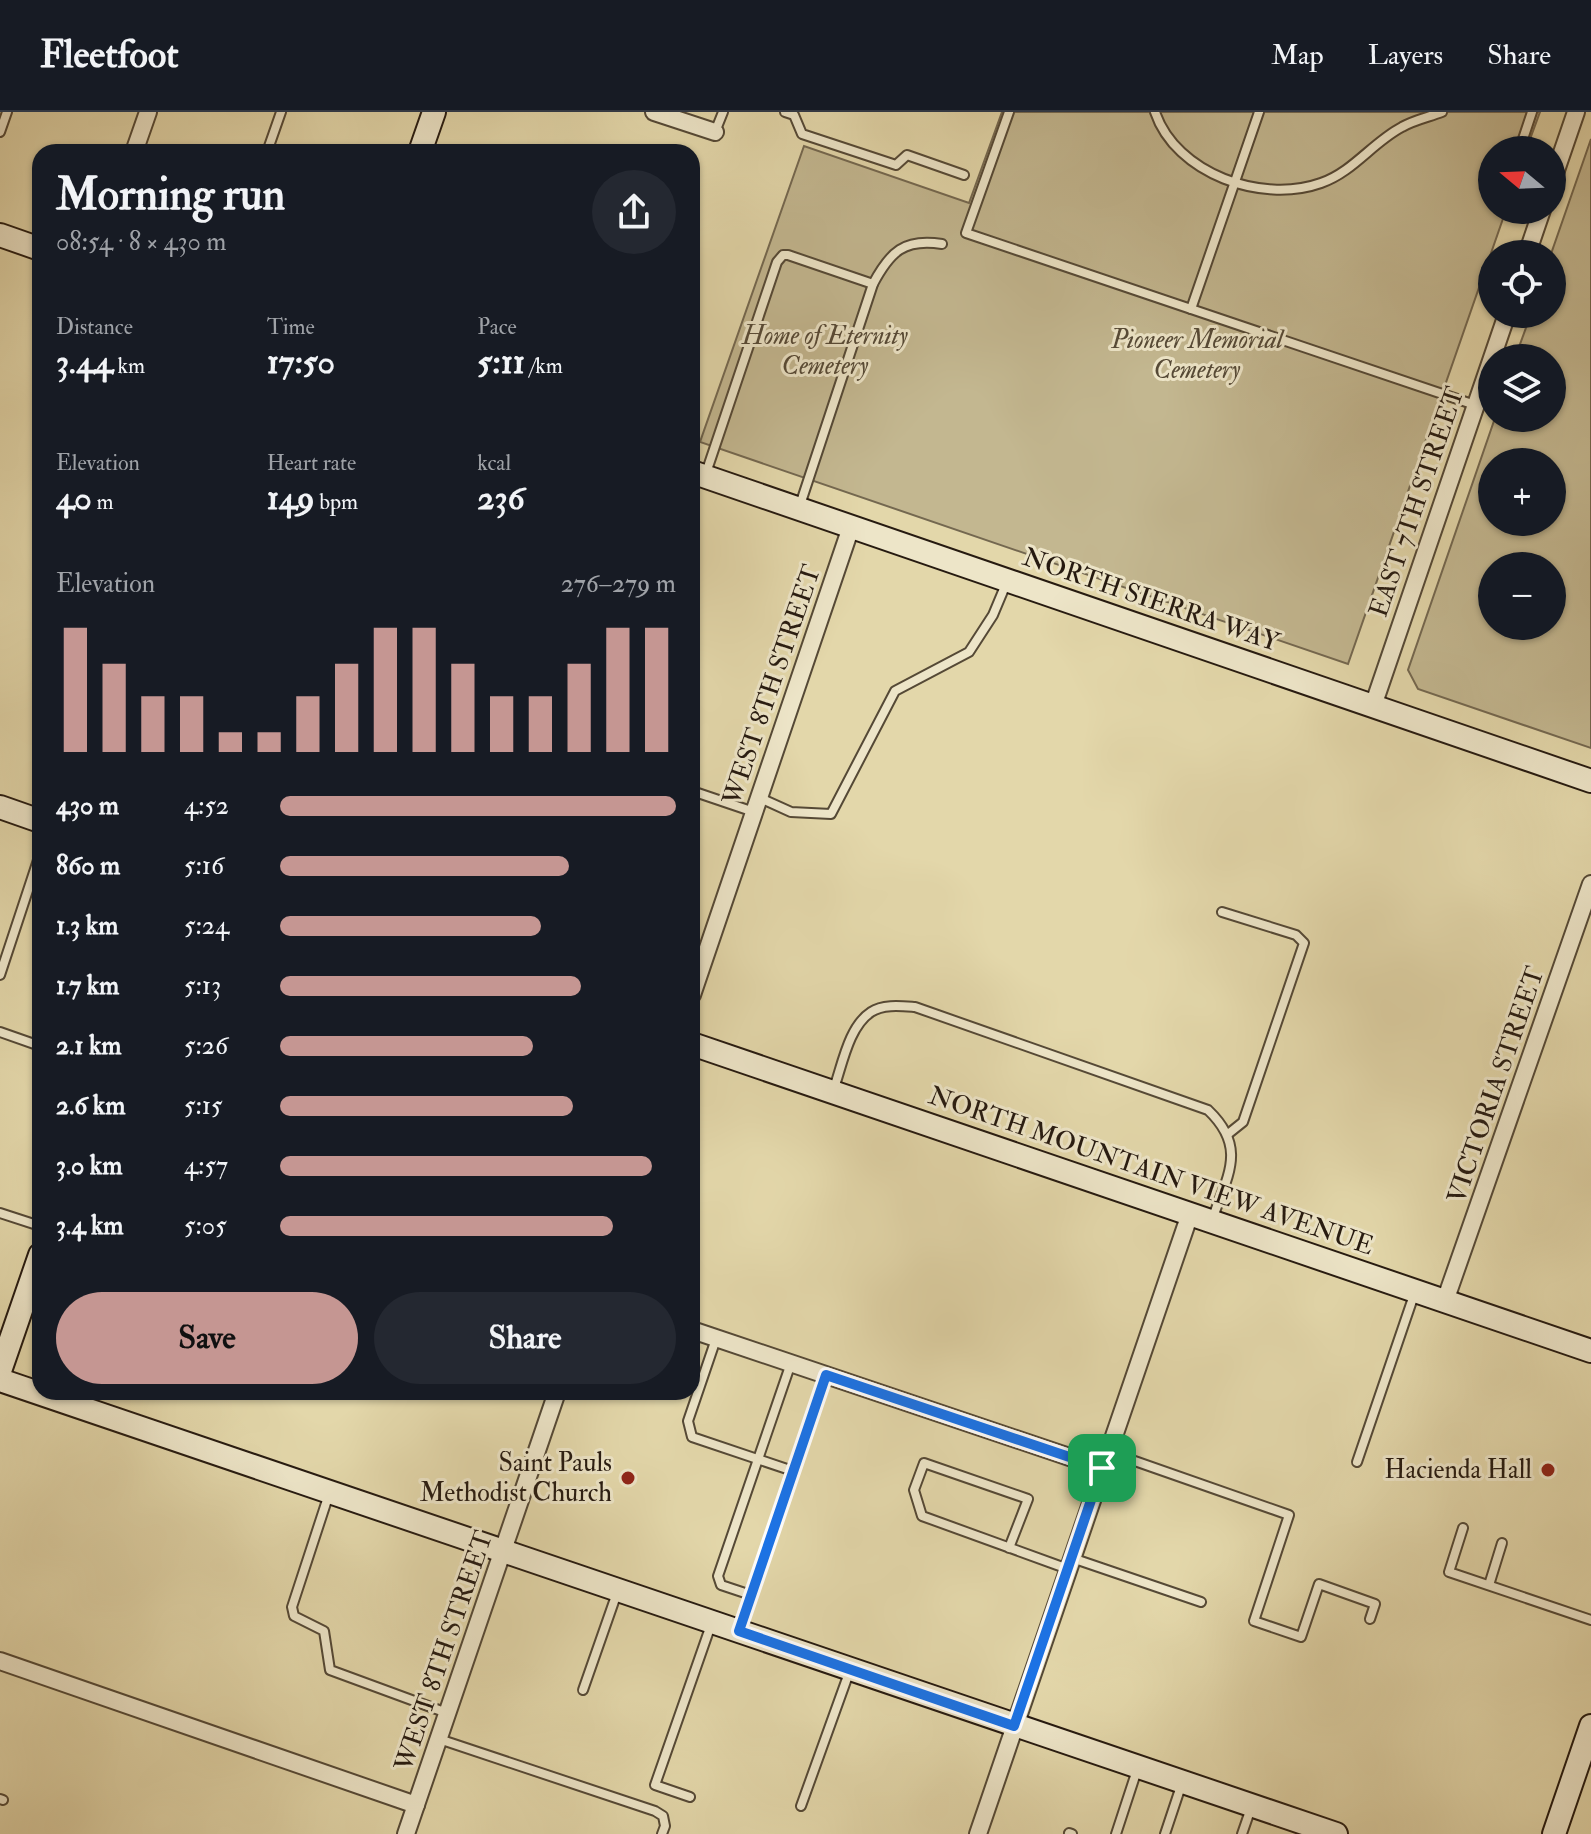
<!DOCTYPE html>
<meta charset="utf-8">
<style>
body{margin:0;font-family:"IM FELL Double Pica",serif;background:#242831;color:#f1f3f6;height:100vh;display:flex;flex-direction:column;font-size:30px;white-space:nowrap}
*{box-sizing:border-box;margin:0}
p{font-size:26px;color:#9ea1a6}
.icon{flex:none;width:44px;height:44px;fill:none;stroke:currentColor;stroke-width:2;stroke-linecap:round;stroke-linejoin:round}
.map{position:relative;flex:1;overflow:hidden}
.panel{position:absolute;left:32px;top:32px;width:668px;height:1256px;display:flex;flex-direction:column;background:#171b24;border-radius:24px;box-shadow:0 2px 6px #0004}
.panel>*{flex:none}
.needle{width:52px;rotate:289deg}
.controls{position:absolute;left:1478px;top:24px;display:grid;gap:16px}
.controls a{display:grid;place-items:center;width:88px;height:88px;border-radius:50%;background:#171b24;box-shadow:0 2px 6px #0004;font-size:40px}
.pin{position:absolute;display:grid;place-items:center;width:68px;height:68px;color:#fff;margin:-34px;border-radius:16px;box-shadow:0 4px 12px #0006}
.round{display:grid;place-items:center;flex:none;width:84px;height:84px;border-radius:42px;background:#242831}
.headline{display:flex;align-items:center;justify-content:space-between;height:136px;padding:0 24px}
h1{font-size:44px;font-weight:700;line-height:60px}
.stats{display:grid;grid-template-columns:repeat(3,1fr);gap:12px;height:136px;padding:8px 24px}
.stats div{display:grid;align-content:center}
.stats b{font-size:34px;font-weight:700}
.stats small{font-size:22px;font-weight:400}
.stats p{font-size:22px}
.chart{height:224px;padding:16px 24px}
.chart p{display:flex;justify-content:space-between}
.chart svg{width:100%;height:144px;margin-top:8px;stroke:#c59692;stroke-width:6}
.cta{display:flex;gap:16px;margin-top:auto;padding:16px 24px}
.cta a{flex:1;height:92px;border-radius:48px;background:#c59692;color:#111;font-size:32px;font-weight:700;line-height:92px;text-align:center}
.cta a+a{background:#242831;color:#f1f3f6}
ul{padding:0 24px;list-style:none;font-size:26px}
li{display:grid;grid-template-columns:128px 96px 1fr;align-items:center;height:60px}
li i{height:20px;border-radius:10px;background:#c59692}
header{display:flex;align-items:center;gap:48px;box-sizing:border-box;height:112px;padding:0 40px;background:#171b24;border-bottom:2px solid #363941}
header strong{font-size:38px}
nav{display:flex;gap:44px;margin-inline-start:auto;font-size:28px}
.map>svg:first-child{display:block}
.green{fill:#c3b790;stroke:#746850;stroke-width:2;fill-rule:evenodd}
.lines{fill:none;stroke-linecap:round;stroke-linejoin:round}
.lane-casing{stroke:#554936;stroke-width:12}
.street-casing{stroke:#554936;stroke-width:20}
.secondary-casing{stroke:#261a10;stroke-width:26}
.lane{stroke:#ede5c8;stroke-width:8}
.street{stroke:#ede5c8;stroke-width:16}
.secondary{stroke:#ede5c8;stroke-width:22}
.route-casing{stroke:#fff;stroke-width:16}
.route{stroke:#1a73e8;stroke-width:10}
.poi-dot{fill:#8f2418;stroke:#ede5c8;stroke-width:3}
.labels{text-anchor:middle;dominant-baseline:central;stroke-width:6;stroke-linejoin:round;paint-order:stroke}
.park-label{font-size:26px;font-style:italic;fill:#554936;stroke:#ede5c8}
.street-label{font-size:26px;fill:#261a10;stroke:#ede5c8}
.poi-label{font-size:26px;fill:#261a10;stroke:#ede5c8;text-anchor:end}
</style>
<header>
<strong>Fleetfoot</strong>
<nav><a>Map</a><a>Layers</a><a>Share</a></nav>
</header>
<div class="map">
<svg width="1591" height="1722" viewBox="0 0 1591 1722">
<rect width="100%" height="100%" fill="#e3d7aa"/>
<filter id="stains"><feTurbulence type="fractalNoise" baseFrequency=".0025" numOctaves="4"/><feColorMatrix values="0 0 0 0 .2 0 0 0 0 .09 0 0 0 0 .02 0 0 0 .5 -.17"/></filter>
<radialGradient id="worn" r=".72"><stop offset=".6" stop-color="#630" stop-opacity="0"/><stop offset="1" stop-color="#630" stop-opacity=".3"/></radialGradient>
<g class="green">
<path d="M1002,0h538l-14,38h-34v60h14l-158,454 -648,-222 104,-296 165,57z"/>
<path d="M1591,27v609l-173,-59 -10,-19 87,-252h57v-60h-37l16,-44h21l-1,-60zM1492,350h60v60h-60zM1492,454h60v60h-60z"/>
</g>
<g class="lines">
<defs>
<g id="lane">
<path d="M785,0l9,3 8,19 94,31 11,-10 57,20"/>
<path d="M1009,0l-43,121 509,172"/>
<path d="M1155,0c21,62 107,92 166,71 32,-11 52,-41 81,-56 12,-7 27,-10 40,-15"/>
<path d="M0,20l7,-20"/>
<path d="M715,20l8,-20"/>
<path d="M1523,27l9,-27"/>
<path d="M267,40l14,-40"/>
<path d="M1191,197l68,-197"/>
<path d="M706,361l71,-211 6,-7h5l85,29"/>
<path d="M799,396l74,-224c17,-32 31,-46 69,-40"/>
<path d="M692,679l62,21"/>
<path d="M760,686l31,14 40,2 64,-123 74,-39 24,-37 13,-31"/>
<path d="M1222,800l74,23 8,8 -61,179 -15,12"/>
<path d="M0,863l40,-121"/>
<path d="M0,920l40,14"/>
<path d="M833,979c9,-24 15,-64 38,-79 12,-8 30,-6 44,-5l293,103c40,38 19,66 4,110"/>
<path d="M0,1101l40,13"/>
<path d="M716,1227l-28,82 4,16 101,34"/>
<path d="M1109,1340l180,63 -35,106 47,16 18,-53 56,20 -5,15"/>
<path d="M1357,1350l58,-170"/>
<path d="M329,1382l-37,113 2,9 30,15 6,39 117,43"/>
<path d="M1463,1416l-14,44 142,48"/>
<path d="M1009,1436l19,-49 -104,-36 -10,27 8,26 146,53"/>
<path d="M1072,1446l129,44"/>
<path d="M1489,1473l13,-42"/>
<path d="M751,1483l-30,-10 -3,-9 73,-213"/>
<path d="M739,1518l87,-255"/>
<path d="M583,1578l35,-100"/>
<path d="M439,1627l216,72 8,5 2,10 -3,8"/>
<path d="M690,1685l-35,-12 57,-163"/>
<path d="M0,1687l3,1"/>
<path d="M801,1694l49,-136"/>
<path d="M1069,1721l3,1"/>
<path d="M1116,1722l21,-64"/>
<path d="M1165,1722l17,-51"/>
<path d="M1242,1722l9,-26"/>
</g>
<g id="street">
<path d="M654,0l61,20"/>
<path d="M134,40l14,-40"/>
<path d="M1552,70l24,-70"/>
<path d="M1527,142l15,-44"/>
<path d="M1373,594l134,-392"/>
<path d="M692,883l159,-468"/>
<path d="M1445,1189l146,-417"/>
<path d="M692,1218l410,138"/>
<path d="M0,1549l416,144"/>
<path d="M406,1722l151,-442"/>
<path d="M978,1722l212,-620"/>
</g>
<g id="secondary">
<path d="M420,40l14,-40"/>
<path d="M0,123l40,14"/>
<path d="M692,360l899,309"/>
<path d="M0,695l40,14"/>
<path d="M692,932l899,307"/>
<path d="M0,1259l40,-116"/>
<path d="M0,1268l1336,454"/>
<path d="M1554,1722l37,-108"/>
</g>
</defs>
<use href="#lane" class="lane-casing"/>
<use href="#street" class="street-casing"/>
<use href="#secondary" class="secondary-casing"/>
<use href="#lane" class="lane"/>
<use href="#street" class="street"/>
<use href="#secondary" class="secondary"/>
</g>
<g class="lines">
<defs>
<path id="route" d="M826,1263l276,93 -88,258 -275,-95z"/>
</defs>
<use href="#route" class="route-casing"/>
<use href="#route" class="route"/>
</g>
<g class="poi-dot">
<circle cx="1548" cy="1358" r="8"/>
<circle cx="628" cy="1366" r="8"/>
</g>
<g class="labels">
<g class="park-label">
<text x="825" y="224">Home of Eternity<tspan x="825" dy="30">Cemetery</tspan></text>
<text x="1197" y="228">Pioneer Memorial<tspan x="1197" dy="30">Cemetery</tspan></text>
</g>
<g class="street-label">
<text transform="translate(1417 390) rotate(-71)">EAST 7TH STREET</text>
<text transform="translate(1151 488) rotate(19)">NORTH SIERRA WAY</text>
<text transform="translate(772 573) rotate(-71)">WEST 8TH STREET</text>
<text transform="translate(1496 973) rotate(-71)">VICTORIA STREET</text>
<text transform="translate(1151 1059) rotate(19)">NORTH MOUNTAIN VIEW AVENUE</text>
<text transform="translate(444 1539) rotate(-71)">WEST 8TH STREET</text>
</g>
<g class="poi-label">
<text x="612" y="1351">Saint Pauls<tspan x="612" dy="30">Methodist Church</tspan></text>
<text x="1532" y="1358">Hacienda Hall</text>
</g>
</g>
<rect width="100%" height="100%" filter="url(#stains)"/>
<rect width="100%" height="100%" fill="url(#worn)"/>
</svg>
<div class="controls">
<a><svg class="needle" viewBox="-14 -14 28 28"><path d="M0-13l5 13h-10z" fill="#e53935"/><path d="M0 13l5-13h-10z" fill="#9ea1a6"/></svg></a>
<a><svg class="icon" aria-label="locate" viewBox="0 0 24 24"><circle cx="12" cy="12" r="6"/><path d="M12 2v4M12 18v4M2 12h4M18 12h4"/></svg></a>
<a><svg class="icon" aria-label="layers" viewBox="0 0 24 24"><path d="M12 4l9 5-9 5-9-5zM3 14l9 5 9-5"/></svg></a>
<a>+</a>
<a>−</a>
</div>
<div class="pin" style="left:1102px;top:1356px;background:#1e9e55"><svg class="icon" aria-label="arrive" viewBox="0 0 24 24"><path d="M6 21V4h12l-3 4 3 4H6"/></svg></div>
<section class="panel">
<div class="headline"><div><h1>Morning run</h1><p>08:54 · 8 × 430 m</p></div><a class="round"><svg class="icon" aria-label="share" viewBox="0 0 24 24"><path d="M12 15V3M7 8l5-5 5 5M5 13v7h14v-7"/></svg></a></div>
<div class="stats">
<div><p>Distance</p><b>3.44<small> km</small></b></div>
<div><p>Time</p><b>17:50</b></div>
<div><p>Pace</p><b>5:11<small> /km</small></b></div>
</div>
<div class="stats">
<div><p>Elevation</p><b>40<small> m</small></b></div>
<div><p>Heart rate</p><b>149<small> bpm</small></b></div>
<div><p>kcal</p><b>236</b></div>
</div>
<div class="chart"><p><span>Elevation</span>276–279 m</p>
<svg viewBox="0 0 160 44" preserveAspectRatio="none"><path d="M5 44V6M15 44V17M25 44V27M35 44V27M45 44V38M55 44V38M65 44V27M75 44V17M85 44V6M95 44V6M105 44V17M115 44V27M125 44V27M135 44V17M145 44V6M155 44V6"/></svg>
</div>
<ul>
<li><b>430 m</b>4:52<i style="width:100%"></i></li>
<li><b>860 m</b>5:16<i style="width:73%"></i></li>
<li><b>1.3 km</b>5:24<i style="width:66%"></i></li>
<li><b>1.7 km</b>5:13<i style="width:76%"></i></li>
<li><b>2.1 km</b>5:26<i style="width:64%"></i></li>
<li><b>2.6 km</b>5:15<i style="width:74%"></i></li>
<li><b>3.0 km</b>4:57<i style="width:94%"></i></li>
<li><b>3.4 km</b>5:05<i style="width:84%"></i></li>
</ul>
<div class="cta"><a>Save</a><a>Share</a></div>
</section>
</div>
